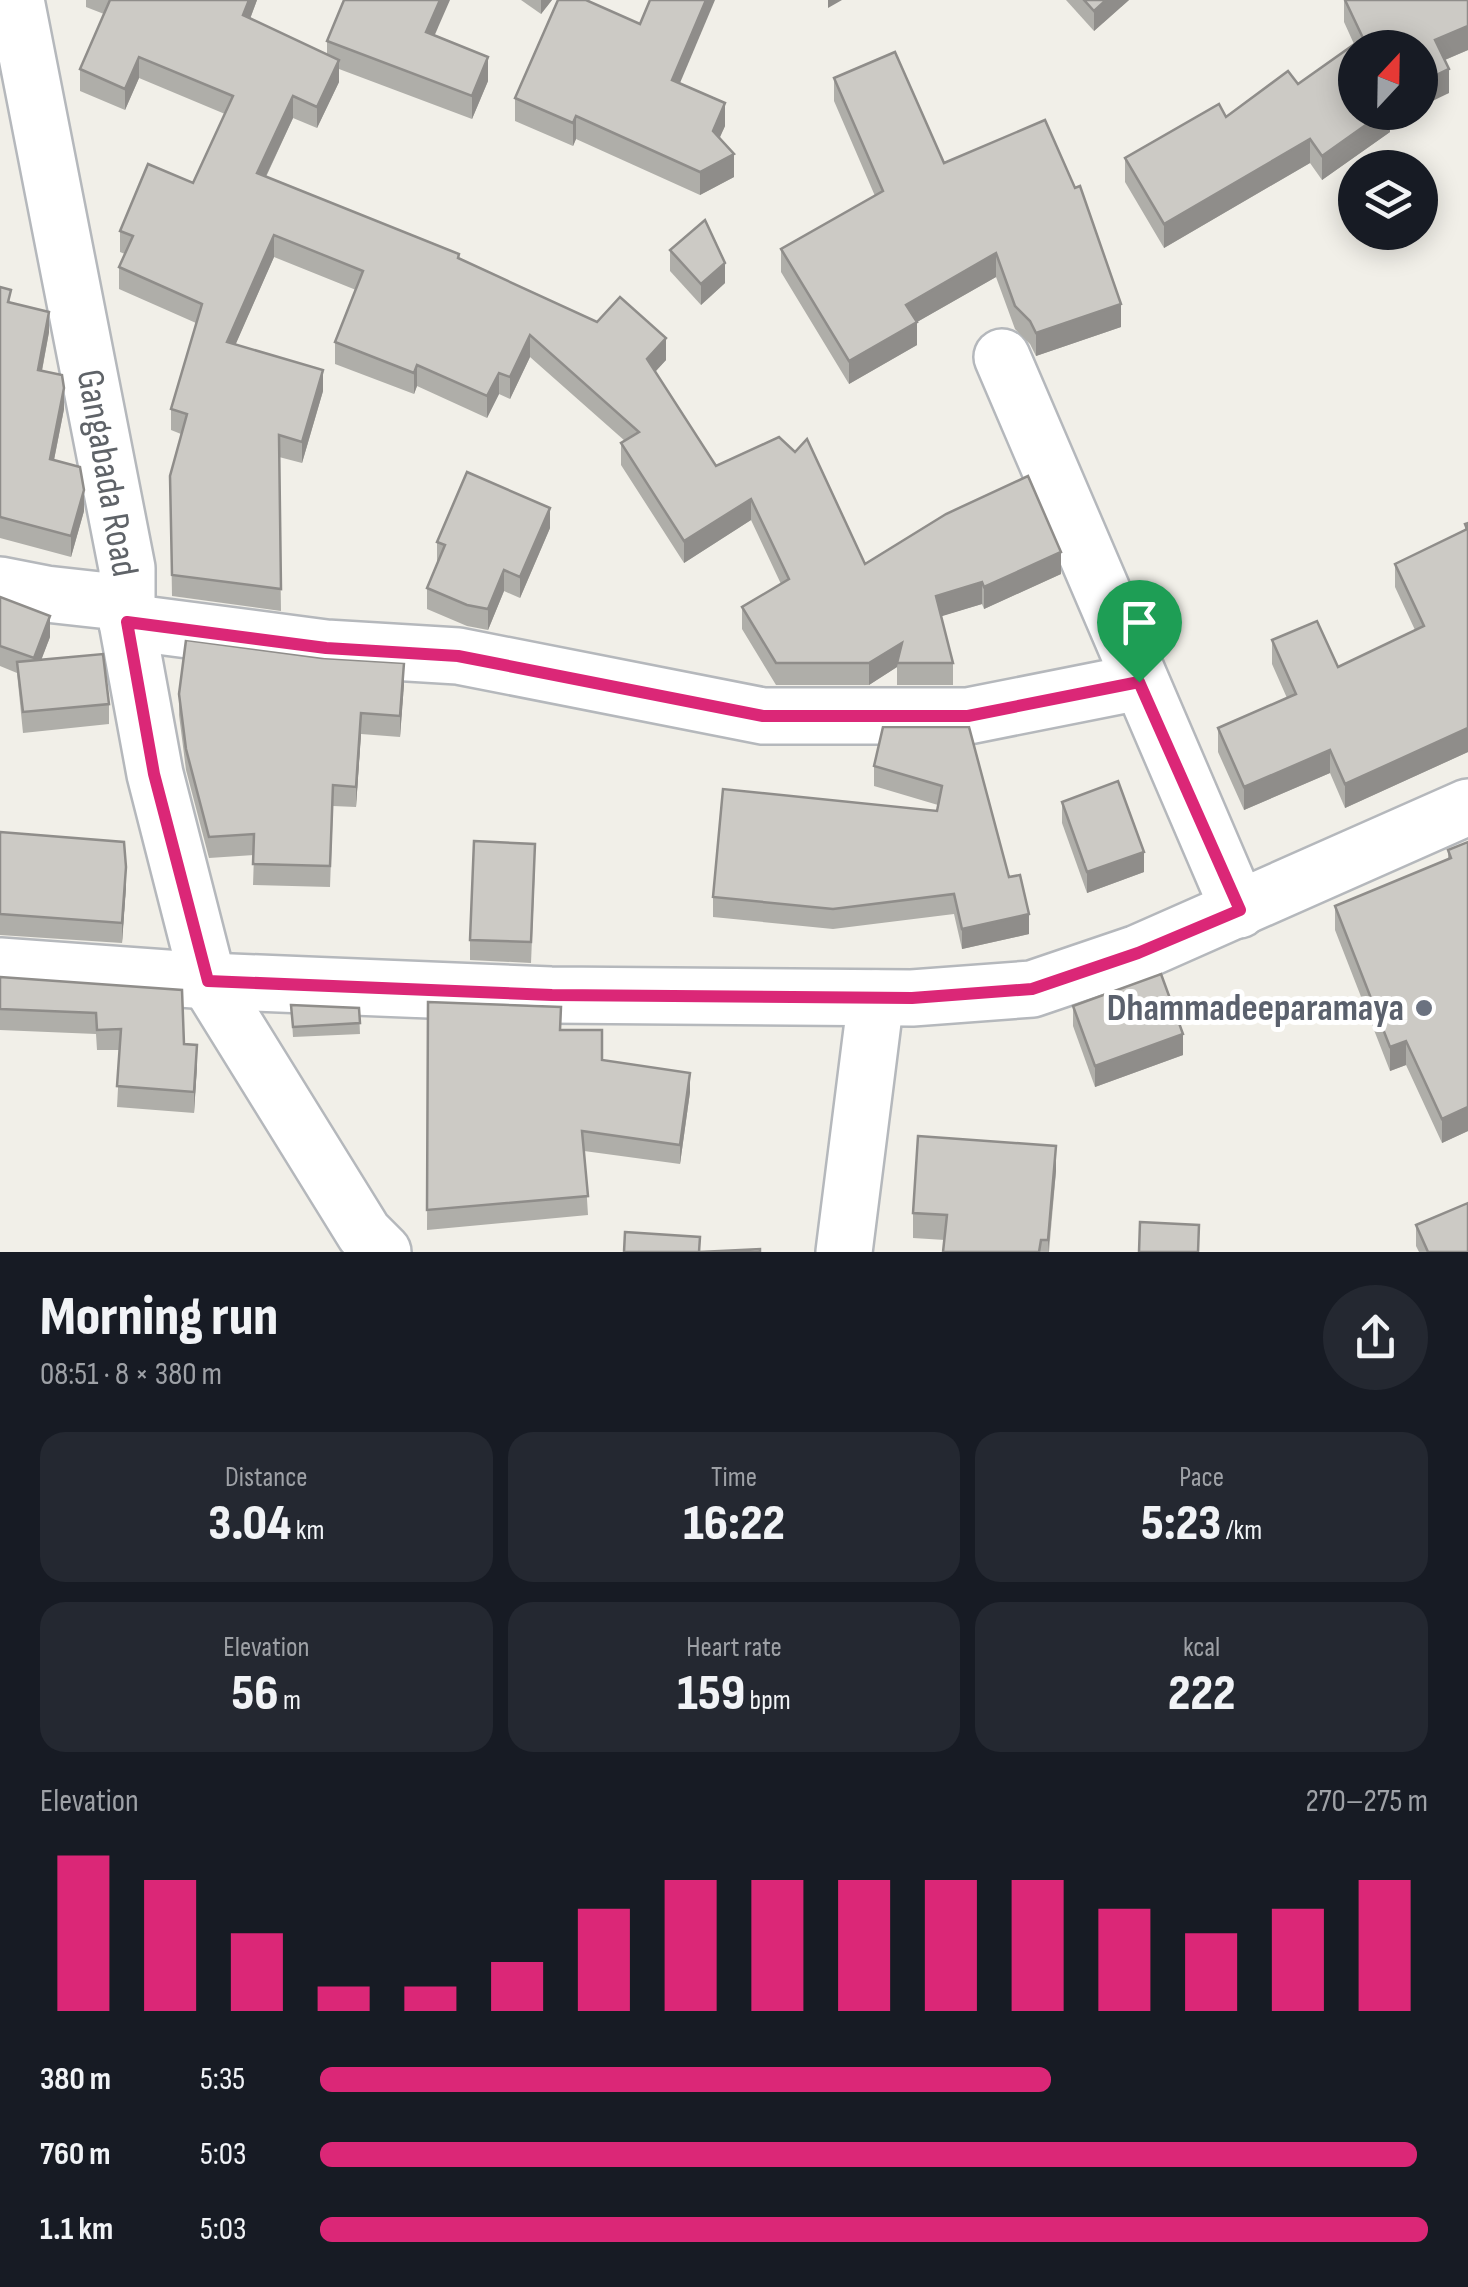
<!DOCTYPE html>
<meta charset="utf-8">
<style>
body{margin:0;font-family:"Sofia Sans Condensed",sans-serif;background:#242831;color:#f1f3f6;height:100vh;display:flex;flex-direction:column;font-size:38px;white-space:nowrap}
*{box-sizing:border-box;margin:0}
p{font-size:32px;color:#9ea1a6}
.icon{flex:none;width:55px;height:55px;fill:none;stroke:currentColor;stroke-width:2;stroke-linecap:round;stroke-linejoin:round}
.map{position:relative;height:1252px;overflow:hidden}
.drawer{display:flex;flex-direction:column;background:#171b24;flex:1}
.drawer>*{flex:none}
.needle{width:65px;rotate:22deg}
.fabs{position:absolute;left:1338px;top:30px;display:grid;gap:20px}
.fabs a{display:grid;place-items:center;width:100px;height:100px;border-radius:50%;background:#171b24;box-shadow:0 5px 25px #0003;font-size:50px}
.pin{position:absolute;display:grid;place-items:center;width:85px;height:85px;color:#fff;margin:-102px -42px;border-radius:50% 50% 50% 0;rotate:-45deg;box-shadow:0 0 10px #0007}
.pin .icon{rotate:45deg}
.round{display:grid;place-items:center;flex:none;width:105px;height:105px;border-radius:52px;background:#242831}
.overview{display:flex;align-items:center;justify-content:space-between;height:170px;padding:0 40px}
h1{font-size:55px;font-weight:800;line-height:75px}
.figures{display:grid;grid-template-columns:repeat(3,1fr);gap:15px;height:170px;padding:10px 40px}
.figures div{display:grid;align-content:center;border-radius:25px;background:#242831;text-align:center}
.figures b{font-size:50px;font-weight:800}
.figures small{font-size:28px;font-weight:400}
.figures p{font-size:28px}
.chart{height:280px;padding:20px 40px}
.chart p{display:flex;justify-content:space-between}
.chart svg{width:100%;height:180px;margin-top:10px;stroke:#db2777;stroke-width:6}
ul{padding:0 40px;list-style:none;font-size:32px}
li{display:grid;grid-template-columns:160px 120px 1fr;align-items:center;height:75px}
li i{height:25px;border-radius:12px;background:#db2777}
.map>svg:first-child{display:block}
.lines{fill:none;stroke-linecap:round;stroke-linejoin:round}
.minor-casing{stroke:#b5b8bc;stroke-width:60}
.minor{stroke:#fff;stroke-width:55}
.wall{fill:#afaea9}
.shaded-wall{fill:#8f8d8a}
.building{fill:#cccac5;stroke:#8f8d8a;stroke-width:2.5}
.route-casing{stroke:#fff;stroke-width:20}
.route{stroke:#db2777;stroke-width:12}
.worship-dot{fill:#6b7280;stroke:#fff;stroke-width:4}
.labels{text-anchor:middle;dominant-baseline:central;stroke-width:10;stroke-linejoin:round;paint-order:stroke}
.street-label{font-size:38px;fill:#5f6368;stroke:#fff}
.worship-label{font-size:38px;font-weight:bold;fill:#5b616d;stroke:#fff;text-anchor:end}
</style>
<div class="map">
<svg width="1468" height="1252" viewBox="0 0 1468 1252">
<rect width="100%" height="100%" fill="#f1efe8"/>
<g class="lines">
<defs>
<g id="minor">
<path d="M16,0l111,568v54l28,152 53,207 156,252 19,19"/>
<path d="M1002,357l237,553"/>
<path d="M0,585l46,9 81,9"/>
<path d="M127,622l199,26 132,8 305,60h205l171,-34"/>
<path d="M0,966l208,15 343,14 361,3 120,-9 106,-36 330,-146"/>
<path d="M844,1252l32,-254"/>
</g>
</defs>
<use href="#minor" class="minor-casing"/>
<use href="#minor" class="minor"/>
</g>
<g class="wall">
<path d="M86,0h171l-7,19 77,35v-13l108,-5 53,45 -16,38 -133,-50v13l-22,46 -24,-10 -27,59 193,81 207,102 -11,11 61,95 149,98 196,10 -77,35 -2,-5 -41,12 12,47v22h-56v-18l-28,18h-93l-34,-56v-22l39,-23 -30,-64 -67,43 -63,-98v-22l4,-2 -95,-84 -20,42 -11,-5 -12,24 -70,-32 -3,8 -79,-30v-22l21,-52 -82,-33 -39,88 88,46 -21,72 -23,-6 2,154 -109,-15 -2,-120 11,-42 -10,-4v-21l25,-86 -77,-34v-22l6,-13 -5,-2v-21l73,-48 32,-69 -86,-36 -14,32 -45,-19v-22l24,-55 -18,-7z"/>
<path d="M521,0h31l-11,14z"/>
<path d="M1066,0h63l-35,31z"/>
<path d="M1344,0l124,50 -23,10 4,33 -94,19h53l-18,9v11l-68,48 -12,-17 -146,85 -39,-66v-24l101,-41 72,-33 56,-40 -10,-22z"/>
<path d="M834,78l110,85 177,164 -85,29 -6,-12 -15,-15 -19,-52 -79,45v23l-68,39 -68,-112v-23l94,-53 -41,-95z"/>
<path d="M680,83l45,43 -6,12 15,39 -34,18 -124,-56 -3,7 -58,-25v-23z"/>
<path d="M670,250l55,33 -24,22 -31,-34z"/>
<path d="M0,287l11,16 38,29 -7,39 22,38 -10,51 30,51 -13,46 -71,-19z"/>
<path d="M1468,523v229l-123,56 -15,-35 -86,37 -26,-58v-24l69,-30 -15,-34v-24l66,27 77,-37 -20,-43v-23l70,-34v-6z"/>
<path d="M550,528l-30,70 -16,-7 -16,39 -21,-4 -40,-17v-21l10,-25v-21z"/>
<path d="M0,597l50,40 -9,23 68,44v20l-86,9 -6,-60 -17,-7z"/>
<path d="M404,684l-4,53 -39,-3 -5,73 -23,-1 -3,81 -77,-2 1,-30 -45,3 -23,-88 -7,-55v-21z"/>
<path d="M969,727l40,150 20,57 -67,15 -8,-35 -121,15 -120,-12v-20l224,-86 1,-6 -64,-19v-20z"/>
<path d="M1062,802l82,70 -57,21 -25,-70z"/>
<path d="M0,832l126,55 -4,56 -122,-8z"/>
<path d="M1468,842v289l-26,12 -36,-78 -16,6 -55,-141v-24l113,-46v-10z"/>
<path d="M535,865l-4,98 -61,-3v-20z"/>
<path d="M0,977l184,67 13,22 -3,47 -77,-6 3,-57h-23l-1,-16 -96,-4z"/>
<path d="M428,1002l133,28 41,30 88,32 -10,72 -96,-13 4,64 -161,15z"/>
<path d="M291,1005l68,3 1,26 -67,3z"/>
<path d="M1073,1006l110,49 -88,32 -22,-61z"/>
<path d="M1056,1171l-7,81h-106l2,-12 -32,-2v-25z"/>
<path d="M1416,1225l52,27h-49l-3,-6z"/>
</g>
<g class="shaded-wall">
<path d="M249,0h8l-14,37v-22z"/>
<path d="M440,0h10l-24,55v-23z"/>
<path d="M541,0h11l-11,14z"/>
<path d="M706,0h9l-43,102v-22z"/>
<path d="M828,0h14l-14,8z"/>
<path d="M1106,0h23l-35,31v-20z"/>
<path d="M1468,26v24l-33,14v-24z"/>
<path d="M139,57v21l-14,32v-21z"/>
<path d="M488,57v24l-16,38v-23z"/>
<path d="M339,60v22l-22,46v-21z"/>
<path d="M1449,69v24l-29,14v-24z"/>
<path d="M293,96v22l-36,77v-22z"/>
<path d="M725,103v23l-12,27v-22z"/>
<path d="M1384,112h24l-18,9v11l-68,48v-24z"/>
<path d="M576,116v23l-3,7v-23z"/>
<path d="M1310,139v24l-146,85v-24z"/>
<path d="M734,154v23l-34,18v-23z"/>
<path d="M274,235v22l-47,107v-22z"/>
<path d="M996,253v24l-79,45v23l-68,39v-23l57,-56z"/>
<path d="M725,263v20l-24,22v-21z"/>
<path d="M1121,304v23l-85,29v-23z"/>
<path d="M49,312v20l-11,59v-21z"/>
<path d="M530,335v22l-20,42v-22z"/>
<path d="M666,338v22l-19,21v-22z"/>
<path d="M417,365v21l-3,8v-21z"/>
<path d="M323,370v21l-21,72v-21z"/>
<path d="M499,373v21l-12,24v-22z"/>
<path d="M64,388v21l-14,71v-21z"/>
<path d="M84,490v21l-13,46v-21z"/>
<path d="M751,499v21l-67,43v-22z"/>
<path d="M550,508v20l-30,70v-21z"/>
<path d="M1061,552v22l-77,35v-22z"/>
<path d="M504,570v21l-16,39v-21z"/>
<path d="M982,582v22l-46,14v-22z"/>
<path d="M50,616v21l-16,42v-21z"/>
<path d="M902,643l-5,24 -28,18v-22z"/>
<path d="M404,663v21l-4,53v-21z"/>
<path d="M361,713v21l-5,73v-20z"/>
<path d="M1468,728v24l-123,56v-24z"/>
<path d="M1330,750v23l-86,37v-23z"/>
<path d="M1144,852v20l-57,21v-21z"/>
<path d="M126,867v20l-4,56v-20z"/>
<path d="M1029,914v20l-67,15v-20z"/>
<path d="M1183,1034v21l-88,32v-21z"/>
<path d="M1406,1041v24l-16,6v-24z"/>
<path d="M197,1045v21l-3,47v-21z"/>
<path d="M690,1073v19l-10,72v-19z"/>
<path d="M1468,1107v24l-26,12v-24z"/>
<path d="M1056,1146v25l-8,81v-12z"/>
</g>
<g class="building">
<path d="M110,0h139l-6,15 96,45 -22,47 -24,-11 -36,77 202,81 -1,4 139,64 23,-25 46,41 -19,21 69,107 63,-29 16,15 12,-13 58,125 81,-50 82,-38 33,76 -77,35 -2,-5 -46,14 17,67h-56l5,-20 -33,20h-93l-34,-56 47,-28 -38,-80 -67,42 -63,-98 18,-11 -109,-97 -20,42 -11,-4 -12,23 -70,-31 -3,8 -79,-31 28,-71 -89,-36 -47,107 96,28 -21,72 -23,-7 2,154 -109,-14 -2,-99 17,-62 -16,-5 31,-105 -83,-37 14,-31 -13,-5 28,-67 45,19 40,-87 -94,-39 -14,32 -45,-20z"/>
<path d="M344,0h96l-14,32 62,25 -16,39 -145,-55z"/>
<path d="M558,0h28l54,24 10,-24h56l-34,80 53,23 -12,28 21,23 -34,18 -124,-56 -3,7 -58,-25z"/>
<path d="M1084,0h22l-12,11z"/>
<path d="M1345,0h123v26l-33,14 14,29 -29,14v-35h-65v64h29l-62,44 -12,-17 -146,85 -39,-66 94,-54 7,13 62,-46 10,13 65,-46z"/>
<path d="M895,52l49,111 101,-43 30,68 5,-2 41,118 -85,29 -6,-12 -15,-15 -19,-53 -90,52 11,17 -68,39 -68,-112 102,-58 -49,-113z"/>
<path d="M705,220l20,43 -24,21 -31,-34z"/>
<path d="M0,287l11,3 -3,12 41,10 -11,58 24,5 2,13 -14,71 30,8 4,23 -13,46 -71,-19z"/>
<path d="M467,472l83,36 -30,69 -16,-7 -16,39 -21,-4 -40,-17 18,-43 -8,-3z"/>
<path d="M1468,523v205l-123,56 -15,-34 -86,37 -26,-59 78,-34 -24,-54 45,-19 21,46 86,-41 -29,-62 72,-35 -2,-5z"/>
<path d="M0,597l50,19 -16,42 -34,-12z"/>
<path d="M186,640l136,18 82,5 -4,53 -39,-3 -5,74 -23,-2 -3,81 -77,-2 1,-30 -45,3 -23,-88 -7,-55z"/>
<path d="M103,654l6,50 -86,8 -6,-50z"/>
<path d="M883,727h86l40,150 11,-2 9,39 -67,15 -8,-35 -121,15 -120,-12 10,-108 214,22 5,-25 -68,-20z"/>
<path d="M1118,781l26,71 -57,20 -25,-70z"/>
<path d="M0,832l124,10 2,25 -4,56 -122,-9z"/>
<path d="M474,841l61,3 -4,98 -61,-2z"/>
<path d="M1468,842v265l-26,12 -36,-78 -16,6 -55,-141 116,-48 -3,-8z"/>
<path d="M1161,974l22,60 -88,32 -22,-60z"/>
<path d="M0,977l182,13 2,54 13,1 -3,47 -77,-6 4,-57 -24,1 -1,-17 -96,-4z"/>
<path d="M428,1002l133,5 -1,23h42v30l88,13 -10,72 -98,-14 6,65 -161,14z"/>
<path d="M291,1005l68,3 1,15 -67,4z"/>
<path d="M918,1136l138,10 -8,94h-7l-2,12h-96l4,-37 -34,-2z"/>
<path d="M1468,1203v49h-40l-12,-27z"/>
<path d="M1140,1222l59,3 -1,27h-59z"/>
<path d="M625,1232l75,5 -1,15 61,-3v3h-136z"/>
</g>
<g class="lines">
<defs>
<path id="route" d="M127,622l199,26 132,8 305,60h205l171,-34 101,228 -102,43 -106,36 -120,9 -360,-3 -344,-14 -54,-207z"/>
</defs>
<use href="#route" class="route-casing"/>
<use href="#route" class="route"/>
</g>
<circle class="worship-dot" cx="1424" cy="1008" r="10"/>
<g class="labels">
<g class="street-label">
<text transform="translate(107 473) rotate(80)">Gangabada Road</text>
</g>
<g class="worship-label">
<text x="1404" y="1008">Dhammadeeparamaya</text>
</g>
</g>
</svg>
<div class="fabs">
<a><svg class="needle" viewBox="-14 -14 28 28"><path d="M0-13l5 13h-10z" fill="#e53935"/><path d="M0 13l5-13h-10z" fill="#9ea1a6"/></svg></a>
<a><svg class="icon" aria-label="layers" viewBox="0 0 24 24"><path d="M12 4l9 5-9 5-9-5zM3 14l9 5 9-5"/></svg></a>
</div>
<div class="pin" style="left:1139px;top:682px;background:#1e9e55"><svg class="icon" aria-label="arrive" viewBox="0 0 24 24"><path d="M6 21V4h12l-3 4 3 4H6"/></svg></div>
</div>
<section class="drawer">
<div class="overview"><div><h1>Morning run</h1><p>08:51 · 8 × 380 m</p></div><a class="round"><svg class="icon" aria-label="share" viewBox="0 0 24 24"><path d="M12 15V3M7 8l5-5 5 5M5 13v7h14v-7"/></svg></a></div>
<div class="figures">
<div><p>Distance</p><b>3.04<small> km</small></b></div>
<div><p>Time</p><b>16:22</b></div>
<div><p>Pace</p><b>5:23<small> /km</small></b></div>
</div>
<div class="figures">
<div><p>Elevation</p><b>56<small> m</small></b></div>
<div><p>Heart rate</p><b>159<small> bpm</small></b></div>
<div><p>kcal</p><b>222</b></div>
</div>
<div class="chart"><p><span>Elevation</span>270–275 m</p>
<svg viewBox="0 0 160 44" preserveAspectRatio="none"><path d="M5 44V6M15 44V12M25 44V25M35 44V38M45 44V38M55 44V32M65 44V19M75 44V12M85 44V12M95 44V12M105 44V12M115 44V12M125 44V19M135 44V25M145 44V19M155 44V12"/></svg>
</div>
<ul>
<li><b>380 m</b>5:35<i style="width:66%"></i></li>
<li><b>760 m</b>5:03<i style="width:99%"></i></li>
<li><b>1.1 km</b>5:03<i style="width:100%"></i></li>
</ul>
</section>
